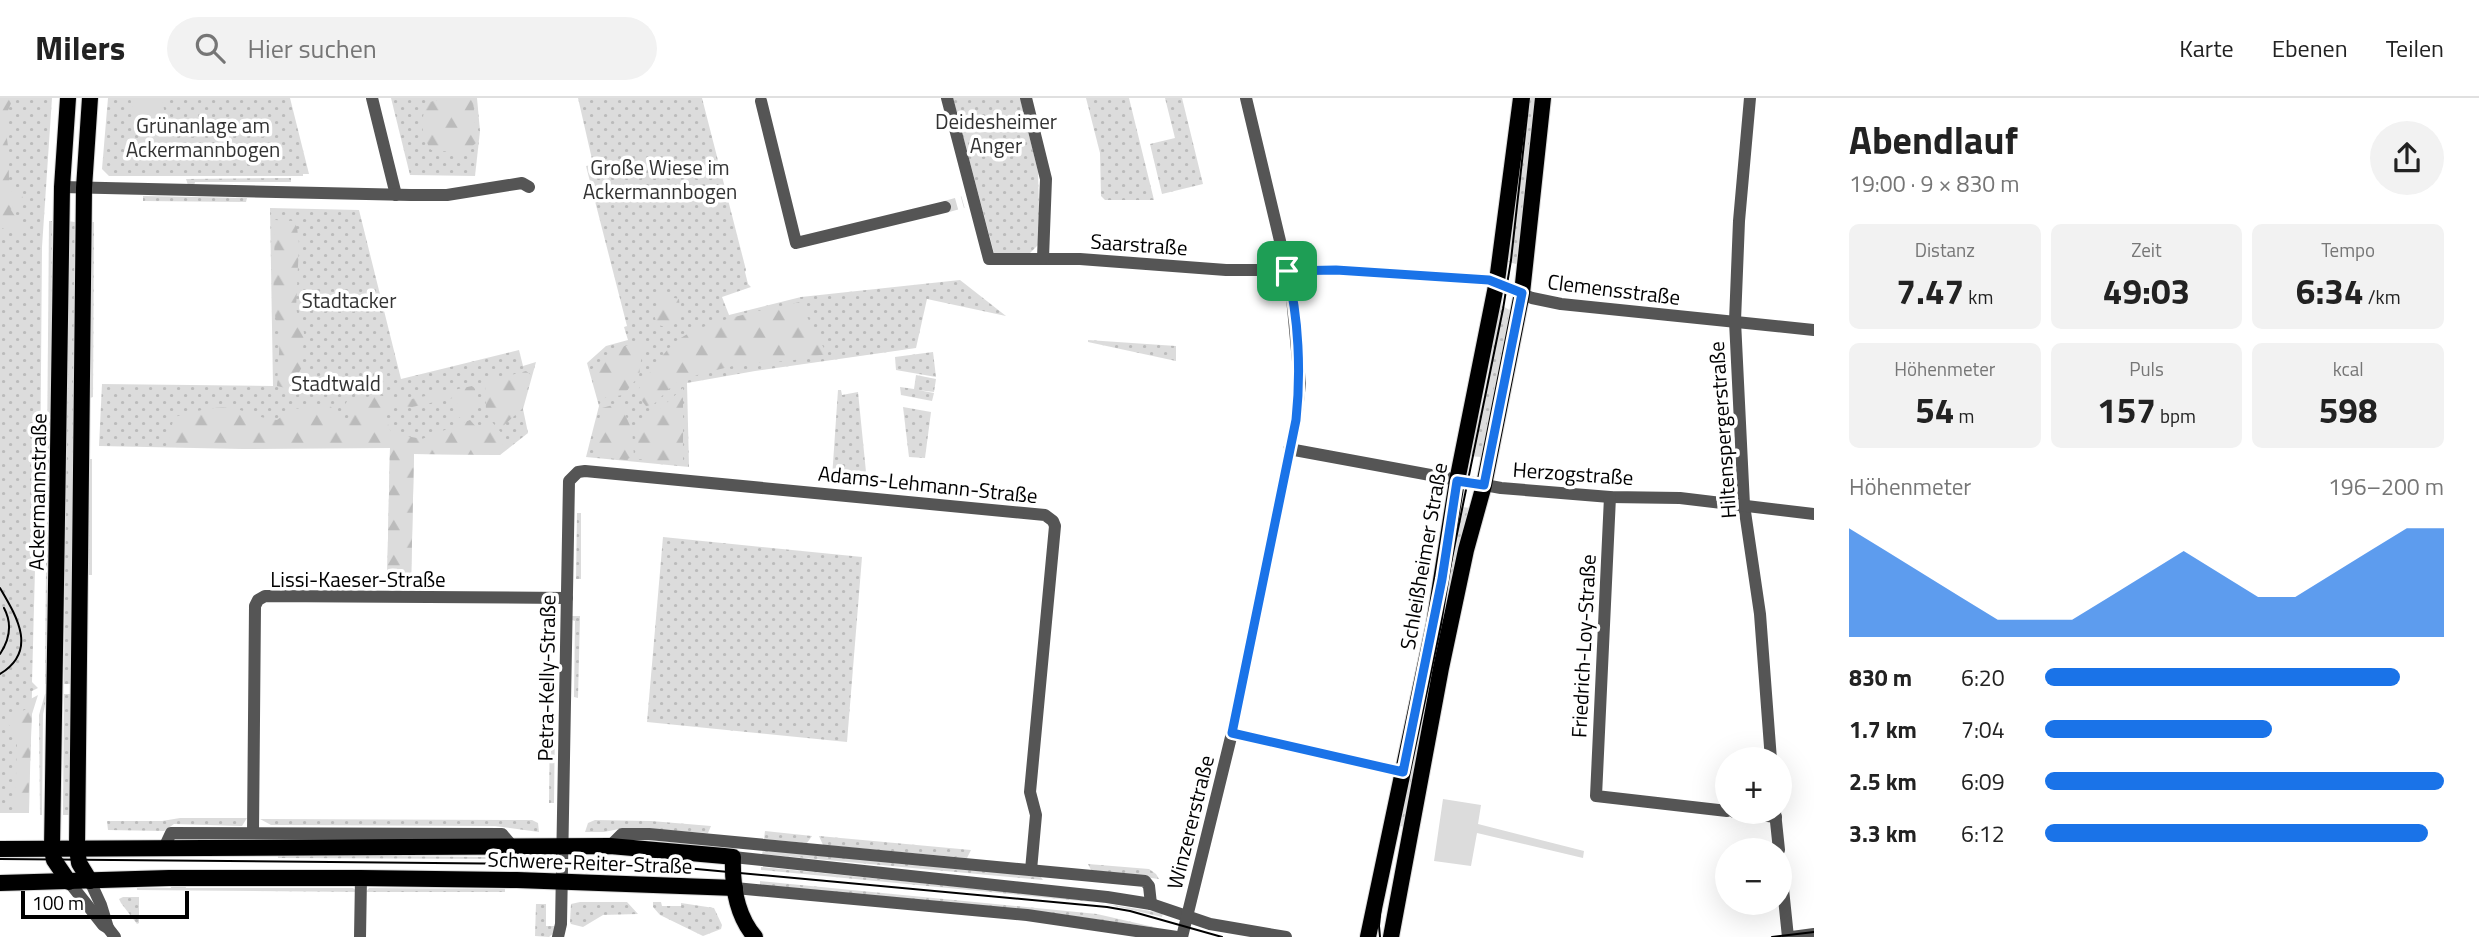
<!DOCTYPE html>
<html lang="de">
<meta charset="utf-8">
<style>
body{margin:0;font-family:"Titillium Web",sans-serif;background:#f2f2f2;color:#222;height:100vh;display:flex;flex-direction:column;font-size:26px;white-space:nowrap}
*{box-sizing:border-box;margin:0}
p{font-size:23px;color:#767676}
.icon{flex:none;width:38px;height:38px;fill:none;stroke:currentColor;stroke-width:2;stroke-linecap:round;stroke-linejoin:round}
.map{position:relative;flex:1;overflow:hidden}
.details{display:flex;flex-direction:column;background:#fff;width:665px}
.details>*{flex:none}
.buttons{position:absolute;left:1715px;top:649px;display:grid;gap:14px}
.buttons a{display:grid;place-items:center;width:77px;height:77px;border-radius:50%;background:#fff;box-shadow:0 7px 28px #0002;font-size:35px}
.scale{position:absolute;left:21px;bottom:18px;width:168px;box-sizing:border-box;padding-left:7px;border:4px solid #000;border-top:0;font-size:19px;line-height:24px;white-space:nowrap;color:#000;-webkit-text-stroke:5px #fff;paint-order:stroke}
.pin{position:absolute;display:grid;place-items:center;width:60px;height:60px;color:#fff;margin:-30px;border-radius:14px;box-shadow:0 4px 10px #0006}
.round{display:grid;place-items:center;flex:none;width:74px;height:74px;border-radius:37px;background:#f2f2f2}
.overview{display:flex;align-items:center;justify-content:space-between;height:119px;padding:0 35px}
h1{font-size:38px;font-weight:700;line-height:52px}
.stats{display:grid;grid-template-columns:repeat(3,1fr);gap:10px;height:119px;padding:7px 35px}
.stats div{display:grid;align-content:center;border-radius:10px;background:#f2f2f2;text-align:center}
.stats b{font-size:35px;font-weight:700}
.stats small{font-size:19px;font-weight:400}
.stats p{font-size:19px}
.chart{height:196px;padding:14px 35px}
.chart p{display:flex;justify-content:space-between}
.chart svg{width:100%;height:126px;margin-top:7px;fill:#1a73e8;opacity:.7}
ul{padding:0 35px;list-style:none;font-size:23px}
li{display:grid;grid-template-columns:112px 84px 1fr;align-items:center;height:52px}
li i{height:18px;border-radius:9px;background:#1a73e8}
header{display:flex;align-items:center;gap:42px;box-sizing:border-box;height:98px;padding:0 35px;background:#fff;border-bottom:2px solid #e0e0e0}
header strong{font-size:33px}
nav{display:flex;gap:38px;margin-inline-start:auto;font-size:24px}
.search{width:490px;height:63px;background:#f2f2f2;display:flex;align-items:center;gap:18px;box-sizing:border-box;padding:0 24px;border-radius:38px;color:#767676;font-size:26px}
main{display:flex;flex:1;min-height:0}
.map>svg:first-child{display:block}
.green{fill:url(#green-dots)}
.forest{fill:url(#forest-firs)}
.pitch{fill:#dcdcdc}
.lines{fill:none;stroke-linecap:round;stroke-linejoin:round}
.minor-tunnel{stroke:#d9d9d9;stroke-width:12;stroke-dasharray:12 6;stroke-linecap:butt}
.major-casing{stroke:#dbdbdb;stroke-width:18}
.minor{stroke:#555;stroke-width:12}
.major{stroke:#000;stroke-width:16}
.tram{stroke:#000;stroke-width:2}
.route-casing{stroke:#fff;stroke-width:14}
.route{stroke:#1a73e8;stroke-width:9}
.labels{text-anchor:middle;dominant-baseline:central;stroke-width:7;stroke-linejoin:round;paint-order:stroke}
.park-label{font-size:21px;fill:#333;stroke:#fff}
.street-label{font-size:21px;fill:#000;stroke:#fff}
</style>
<header>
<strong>Milers</strong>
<div class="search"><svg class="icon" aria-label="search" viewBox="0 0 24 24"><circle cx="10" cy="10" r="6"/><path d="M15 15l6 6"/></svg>Hier suchen</div>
<nav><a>Karte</a><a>Ebenen</a><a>Teilen</a></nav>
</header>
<main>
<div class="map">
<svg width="1814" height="839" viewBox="0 0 1814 839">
<defs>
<pattern id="green-dots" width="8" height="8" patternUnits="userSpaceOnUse" patternTransform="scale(1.75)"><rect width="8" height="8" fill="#dcdcdc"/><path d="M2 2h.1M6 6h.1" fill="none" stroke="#bbb" stroke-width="1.8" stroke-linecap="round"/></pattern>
<pattern id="forest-firs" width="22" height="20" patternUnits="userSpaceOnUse" patternTransform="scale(1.75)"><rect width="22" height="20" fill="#dcdcdc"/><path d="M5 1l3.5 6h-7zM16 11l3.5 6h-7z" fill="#bbb"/></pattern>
</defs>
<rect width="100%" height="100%" fill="#fff"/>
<g class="green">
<path d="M0,0h52l-10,149 -2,245 -3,2 -5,188 6,6 -6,3 -3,122h-29z"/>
<path d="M108,0h182l19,76h-6v2h-194l-7,-7z"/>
<path d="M391,0h86l3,33 -5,45 -65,-1z"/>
<path d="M578,0h124l44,172 -1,2 3,12 3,3 -29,10 7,18 72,-18 159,-17 46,36 -79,-17 -11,49 -161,23 -68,12 2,84 -103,-10 13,-51 -12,-43 19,-17 22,-6 -4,-13 3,-1 -41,-160 5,-1 3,3z"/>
<path d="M953,0h67l18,74 2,71 -11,11 -35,-1z"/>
<path d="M1086,0h43l25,102h-49l-4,-4 -1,-43z"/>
<path d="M1165,0h17l21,86 -41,10 -12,-50 25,-6z"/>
<path d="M1527,0h11l-18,171 -4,-2v-3l-11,-3z"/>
<path d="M291,80v4h-96l-1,4 -6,-1 -2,-6z"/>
<path d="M143,98l104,2 -1,4 -103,-1z"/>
<path d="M270,110l89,2 42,169 118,-29 4,16 13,-4 -13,47 5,24 -28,22 -86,-1 -3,130h-24l3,-136 -148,1 -143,-3 3,-62 171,2z"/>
<path d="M49,123h3l-3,463h-4z"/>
<path d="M67,123l8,1 -3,462h-8z"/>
<path d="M91,124h3l-1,175 -3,1z"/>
<path d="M1499,206l14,8 -16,84h-4l-12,61 -12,-1c2,-9 5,-18 7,-27 11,-41 17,-83 23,-125z"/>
<path d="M1088,242l88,6v15l-88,-19z"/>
<path d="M933,254l3,25 -40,-7 -1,-13z"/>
<path d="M916,277l20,4 -2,13 -16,-2 16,3 -2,8 -31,-6 -1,-8 14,2z"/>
<path d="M838,292h3l1,5 16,-3 9,90 -35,-4z"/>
<path d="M903,309l28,5 -6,46 -16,-1z"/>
<path d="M89,361h3v116h-4z"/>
<path d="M1462,409l8,1 -61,320 -13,-3z"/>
<path d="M577,415h4v66h-5z"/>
<path d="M663,439l199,20 -15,185 -200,-20z"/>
<path d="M572,518h8l-2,82 -4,-1 1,-76 -3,-1z"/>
<path d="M48,595l-5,21 -1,101h-2l-1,-100 6,-21z"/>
<path d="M64,596h8l-1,121h-8z"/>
<path d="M550,620h5l-1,85h-5z"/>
<path d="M180,720h67l-5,8 -68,-2 -10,7 -56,-1 -1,-9h55z"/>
<path d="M260,721l272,1 6,3 1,9 -44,-6 -224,-1z"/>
<path d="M595,722l56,1 60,5 -3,7 -84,-5 -20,4h-19l3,-9z"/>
<path d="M765,733l47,5 -5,7 -43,-4z"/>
<path d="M819,738l152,14 -4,8 -144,-13z"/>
<path d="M763,752l277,26 3,4 -281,-26z"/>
<path d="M539,754v7l-261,-1v-3l207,2z"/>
<path d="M1088,766l61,5 7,5 3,5 -68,-9z"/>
<path d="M761,769l308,31 94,15 -1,4 -60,-14 -341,-33z"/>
<path d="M760,783l337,33 61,14 -130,-18 -268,-25z"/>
<path d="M171,786h14l1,4h167l5,4 -221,-2v-2h34z"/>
<path d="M369,790l136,1v3h-139z"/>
<path d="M123,799h16v26l-2,1 -16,-21 -2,-4z"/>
<path d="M580,804h47l11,12 -35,1 -20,12 -12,-3 -1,-2 1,-18z"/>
<path d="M653,804h8l1,4h19v-3l33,5 8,17 -1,4 -18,7 -43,-21 -7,-8z"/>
<path d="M536,806h10v22h9v6l-6,5 -14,-1z"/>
</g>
<g class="forest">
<path d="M0,0h14c-14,23 -6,35 -5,59 0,12 -1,22 2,34l10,1 3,10 -11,4 -2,4 12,18 -4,8 -19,-9z"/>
<path d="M445,0h28l3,45 -12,10 -33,-3c-11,-18 -10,-27 -5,-47z"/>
<path d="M275,122l18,1 4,6 2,17 -3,65 8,24 -2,34 -12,22 -13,-3 3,-49 -7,-30z"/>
<path d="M660,197l19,4 1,12 -6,14 -7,2 -10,-2 -3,-11 5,-10 -3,-5z"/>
<path d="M799,204l28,52 -38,7 -44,2 -45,11 -26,10 -21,21 -7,1 -10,-13c11,-16 22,-34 36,-48 23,-23 94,-35 127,-43z"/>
<path d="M640,244l3,4 -4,30 -16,19 -24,4 -8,-29 22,-21z"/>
<path d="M526,273l5,4 -9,34 -19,17 -17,-15 -1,-29z"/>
<path d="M472,288l3,3 1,19 -19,11 -3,-6 6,-5 -7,-10 -41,9 -27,-3 -1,8 7,21 31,6 48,-19 8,9 14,-7 13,15 -5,18 -86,-1 -3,130h-24l3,-136 -220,-1v-14l4,-16c20,-5 45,-14 66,-7 13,4 22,9 37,10l15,-11 38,-3 14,15 6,-4 -5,-12 2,-4 30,-6 30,5z"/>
<path d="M683,290v78l-44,-7 -2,-36 25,-16z"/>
<path d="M620,305l12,27 2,26 -9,4 -25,-3 -8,-10 10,-39z"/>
<path d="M38,597l-6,19 -4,97h-13l2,-69 -13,-28 2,-5 5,8 17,-9 -3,-6z"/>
</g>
<g class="pitch">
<path d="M130,0h31l13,48 -29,8z"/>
<path d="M1443,701l38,6 -3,19 106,27 -1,7 -106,-25 -6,33 -37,-5z"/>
</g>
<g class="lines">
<path class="minor-tunnel" d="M945,109l18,-5"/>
<defs>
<g id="major">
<path d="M68,0l-6,89 -10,662 2,11 15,22"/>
<path d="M0,751l610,-3 114,10 9,1c-1,28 3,58 22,80"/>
<path d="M90,783l-11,-18 -2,-15 7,-660 6,-90"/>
<path d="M0,785l169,-5h192l156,2 218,8"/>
<path d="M1368,839l66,-313 23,-143 40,-200 24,-183"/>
<path d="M1391,839l50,-269 25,-118 18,-65 38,-192 21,-195"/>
</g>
</defs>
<use href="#major" class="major-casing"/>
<g class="minor">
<path d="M372,0l24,97"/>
<path d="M947,0l42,161h91l146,11h110l153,10 43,18 29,6 253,26"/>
<path d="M1026,0l20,81 -3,79"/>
<path d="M1750,0l-11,123 -4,100 9,184 16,109 11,146"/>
<path d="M761,3l35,142 149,-36"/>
<path d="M62,89l349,8h36l75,-12 7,4"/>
<path d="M1289,351l212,39 109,9 70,1 134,16"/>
<path d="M1610,399l-14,299 131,15"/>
<path d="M1232,635l171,39"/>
<path d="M1734,714l42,5"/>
<path d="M1775,714l4,38"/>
<path d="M253,735l2,-227 3,-6 7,-4 302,2"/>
<path d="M610,748l12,-12h27l496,47 4,5 2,18"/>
<path d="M164,750l7,-15 331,1 11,13"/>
<path d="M733,759l374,40 44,7 59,20 76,13"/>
<path d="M1780,762l8,77"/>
<path d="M90,783l11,24 7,23"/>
<path d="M69,784l34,43 5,3 7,9"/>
<path d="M735,790l292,27 150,22"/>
<path d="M360,839l1,-59"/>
<path d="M558,839l3,-13 8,-443 9,-9 7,-1 460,44 8,6 2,5 -25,266 6,23 -5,55"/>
<path d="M1182,839l50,-204 64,-313 4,-37 -9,-96 -45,-189"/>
<path d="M1792,839l22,-3"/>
</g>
<use href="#major" class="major"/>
<g class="tram">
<path d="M0,490c17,29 38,63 0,86"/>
<path d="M0,556c10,-15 12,-31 4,-46"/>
<path d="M0,761l653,6 454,42 23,4 92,26"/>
<path d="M1380,839l-1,-11 2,-21 122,-596 8,-49 18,-162"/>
<path d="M1772,839l42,-5"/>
</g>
</g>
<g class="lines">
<defs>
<path id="route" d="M1336,172l153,10 33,13 -38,192 -27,-4 -15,98 -39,193 -171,-39 64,-313c5,-47 3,-103 -9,-149z"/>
</defs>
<use href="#route" class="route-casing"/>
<use href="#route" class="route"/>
</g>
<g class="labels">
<g class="park-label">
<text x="996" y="23">Deidesheimer<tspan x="996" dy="24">Anger</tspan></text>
<text x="203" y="27">Grünanlage am<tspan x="203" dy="24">Ackermannbogen</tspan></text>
<text x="660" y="69">Große Wiese im<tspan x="660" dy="24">Ackermannbogen</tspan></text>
<text x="349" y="202">Stadtacker</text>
<text x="336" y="285">Stadtwald</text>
</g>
<g class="street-label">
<text transform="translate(1139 146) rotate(4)">Saarstraße</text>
<text transform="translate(1614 191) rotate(7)">Clemensstraße</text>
<text transform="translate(1722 332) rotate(-94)">Hiltenspergerstraße</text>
<text transform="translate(1573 375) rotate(4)">Herzogstraße</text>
<text transform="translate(928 386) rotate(6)">Adams-Lehmann-Straße</text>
<text transform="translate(37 394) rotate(-89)">Ackermannstraße</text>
<text transform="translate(1423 458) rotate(-80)">Schleißheimer Straße</text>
<text x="358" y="481">Lissi-Kaeser-Straße</text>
<text transform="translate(1583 548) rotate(-87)">Friedrich-Loy-Straße</text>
<text transform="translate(546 580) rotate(-89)">Petra-Kelly-Straße</text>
<text transform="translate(1190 724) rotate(-76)">Winzererstraße</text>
<text transform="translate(590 764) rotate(2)">Schwere-Reiter-Straße</text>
</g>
</g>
</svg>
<div class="buttons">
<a>+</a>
<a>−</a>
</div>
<div class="scale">100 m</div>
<div class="pin" style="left:1287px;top:173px;background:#1e9e55"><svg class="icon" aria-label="arrive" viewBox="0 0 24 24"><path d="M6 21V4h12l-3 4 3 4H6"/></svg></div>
</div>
<section class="details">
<div class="overview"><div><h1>Abendlauf</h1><p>19:00 · 9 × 830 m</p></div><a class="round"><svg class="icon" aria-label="share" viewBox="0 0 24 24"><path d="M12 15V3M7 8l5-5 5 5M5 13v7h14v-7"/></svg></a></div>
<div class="stats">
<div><p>Distanz</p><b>7.47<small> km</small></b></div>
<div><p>Zeit</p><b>49:03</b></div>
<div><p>Tempo</p><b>6:34<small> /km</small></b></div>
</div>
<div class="stats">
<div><p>Höhenmeter</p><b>54<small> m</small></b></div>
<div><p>Puls</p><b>157<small> bpm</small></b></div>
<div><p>kcal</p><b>598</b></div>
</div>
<div class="chart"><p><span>Höhenmeter</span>196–200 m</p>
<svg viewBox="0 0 160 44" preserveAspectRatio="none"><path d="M0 44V6L10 14L20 22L30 30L40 38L50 38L60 38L70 30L80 22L90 14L100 22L110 30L120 30L130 22L140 14L150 6L160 6V44z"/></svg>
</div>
<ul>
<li><b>830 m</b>6:20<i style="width:89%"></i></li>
<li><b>1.7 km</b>7:04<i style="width:57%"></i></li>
<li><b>2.5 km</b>6:09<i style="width:100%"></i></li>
<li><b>3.3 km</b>6:12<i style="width:96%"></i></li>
</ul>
</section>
</main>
